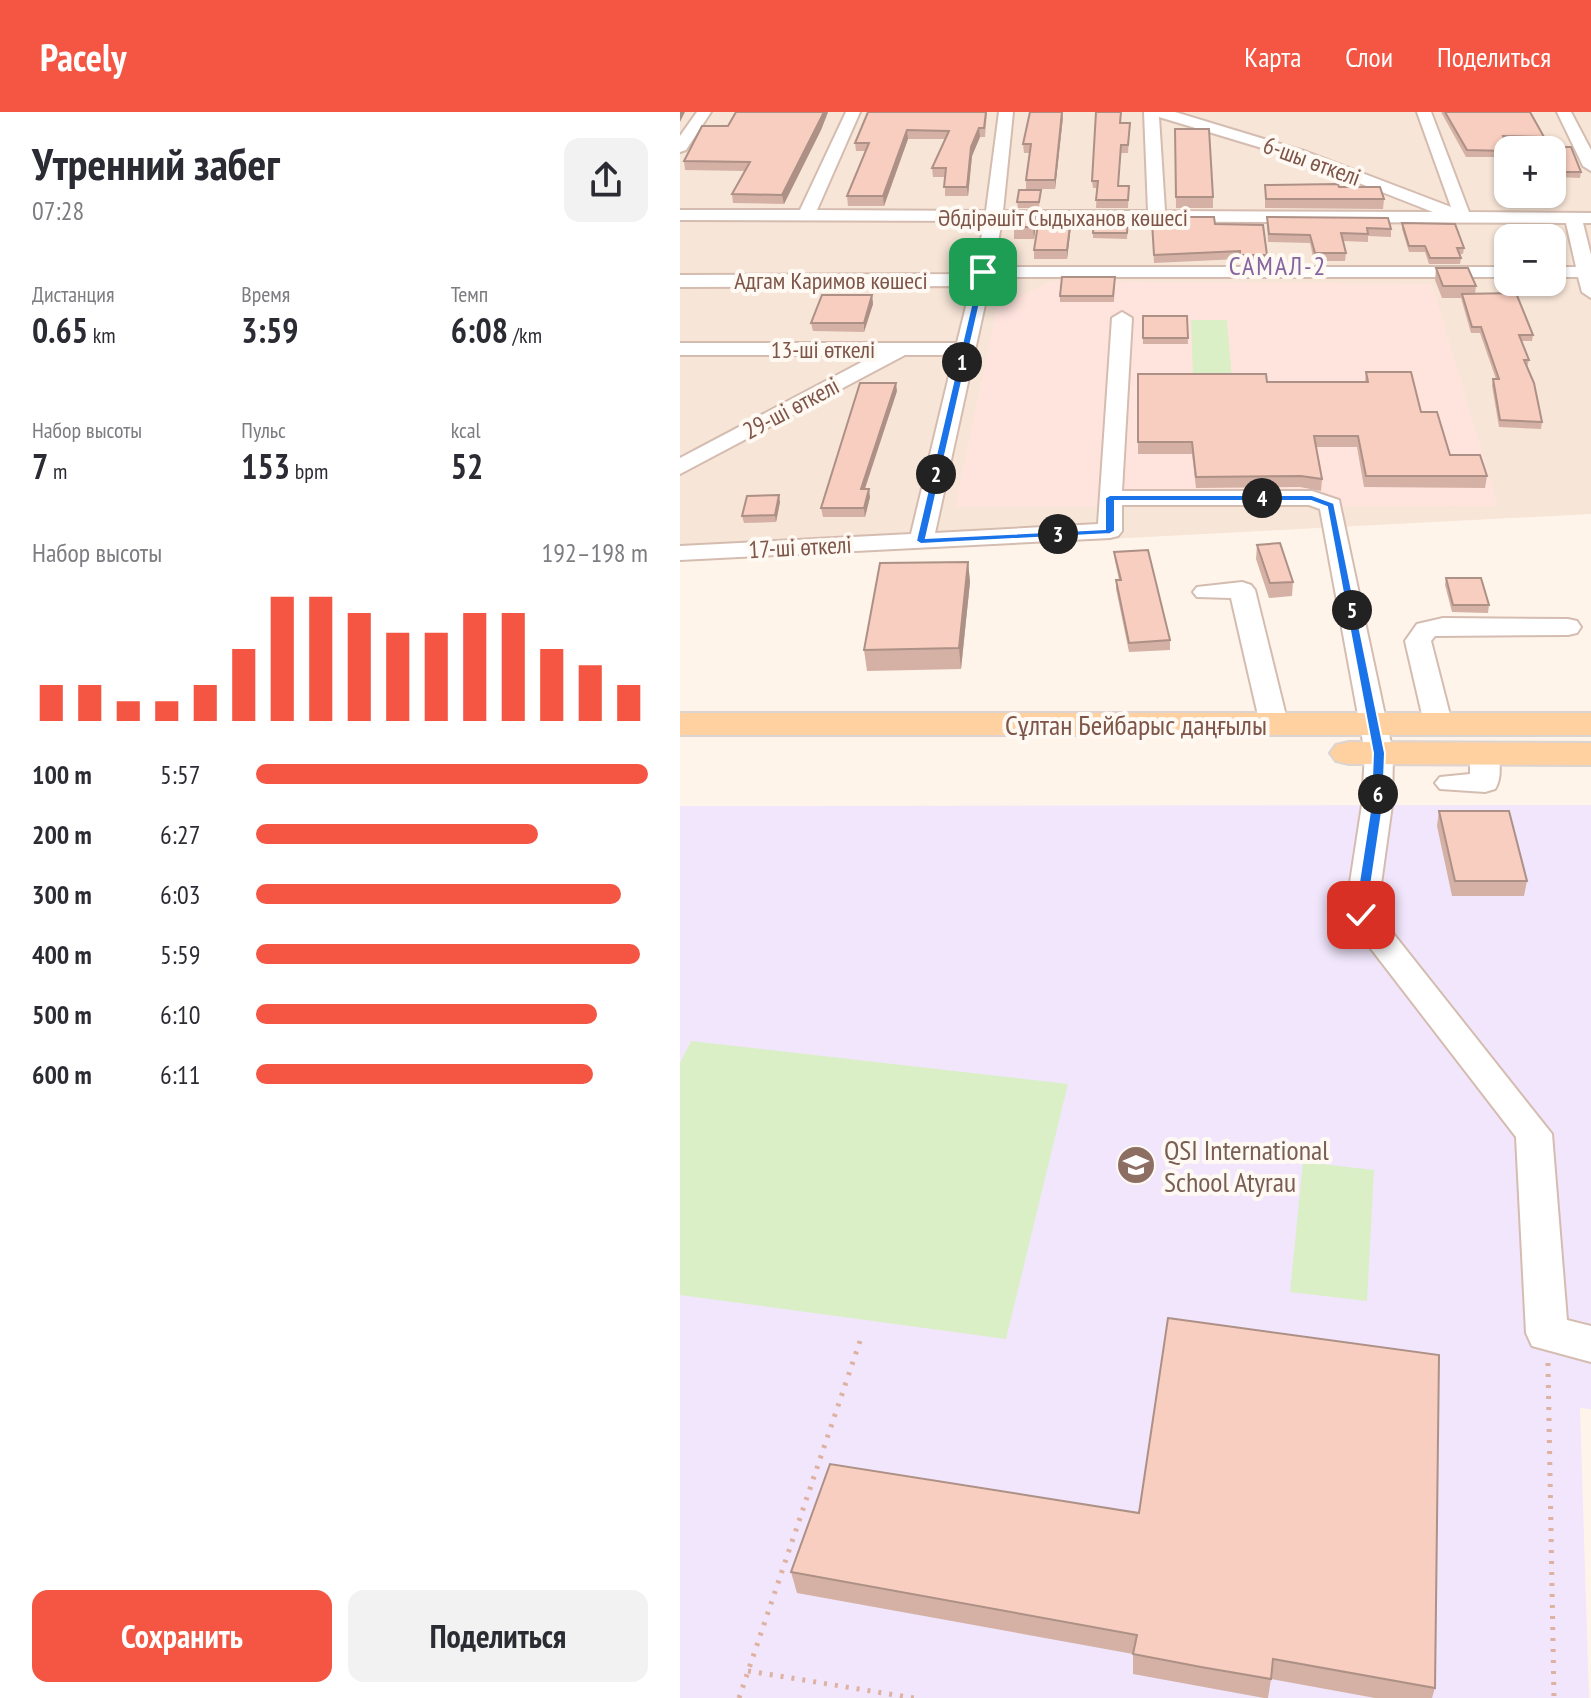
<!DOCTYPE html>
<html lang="ru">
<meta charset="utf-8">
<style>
body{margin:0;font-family:"PT Sans Narrow",sans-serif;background:#f2f2f3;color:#2b2b33;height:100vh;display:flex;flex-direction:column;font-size:30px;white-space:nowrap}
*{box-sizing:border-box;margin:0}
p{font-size:26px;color:#7c7c81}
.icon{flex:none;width:44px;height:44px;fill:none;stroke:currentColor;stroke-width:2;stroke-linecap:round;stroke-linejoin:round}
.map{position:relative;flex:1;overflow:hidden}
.panel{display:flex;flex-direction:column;background:#fff;width:680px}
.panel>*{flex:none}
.buttons{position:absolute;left:814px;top:24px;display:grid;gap:16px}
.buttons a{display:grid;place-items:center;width:72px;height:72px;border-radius:16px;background:#fff;box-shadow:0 2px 6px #0004;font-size:40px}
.pin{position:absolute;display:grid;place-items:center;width:68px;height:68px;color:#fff;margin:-34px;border-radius:16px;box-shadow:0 4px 12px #0006}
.km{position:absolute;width:40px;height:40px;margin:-20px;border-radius:50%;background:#222;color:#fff;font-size:22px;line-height:40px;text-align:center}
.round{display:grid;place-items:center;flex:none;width:84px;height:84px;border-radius:16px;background:#f2f2f3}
.headline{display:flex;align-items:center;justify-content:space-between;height:136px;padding:0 32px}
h1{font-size:44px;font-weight:700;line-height:60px}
.metrics{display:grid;grid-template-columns:repeat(3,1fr);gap:12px;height:136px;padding:8px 32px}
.metrics div{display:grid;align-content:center}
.metrics b{font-size:34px;font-weight:700}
.metrics small{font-size:22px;font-weight:400}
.metrics p{font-size:22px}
.chart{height:224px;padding:16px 32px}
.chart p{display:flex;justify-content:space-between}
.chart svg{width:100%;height:144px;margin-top:8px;stroke:#f45643;stroke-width:6}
.cta{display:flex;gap:16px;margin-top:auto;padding:16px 32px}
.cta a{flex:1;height:92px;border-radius:16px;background:#f45643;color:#fff;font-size:32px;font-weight:700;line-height:92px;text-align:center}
.cta a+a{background:#f2f2f3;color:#2b2b33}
ul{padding:0 32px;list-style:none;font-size:26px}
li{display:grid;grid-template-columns:128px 96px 1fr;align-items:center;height:60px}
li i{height:20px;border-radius:10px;background:#f45643}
header{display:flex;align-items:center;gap:48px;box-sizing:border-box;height:112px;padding:0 40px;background:#f45643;color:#fff}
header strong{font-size:38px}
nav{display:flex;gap:44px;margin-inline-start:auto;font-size:28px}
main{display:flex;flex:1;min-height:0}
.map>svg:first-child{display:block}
.residential{fill:#f7e5d7;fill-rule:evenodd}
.commercial{fill:#ffe4de}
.education{fill:#f1e6fc}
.green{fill:#dbefc6}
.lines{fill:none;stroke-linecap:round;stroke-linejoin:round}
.minor-casing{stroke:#d5bcb0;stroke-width:4}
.major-casing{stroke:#ddd3d0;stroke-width:4}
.path{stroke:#deb1a0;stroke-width:5;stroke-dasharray:3 8;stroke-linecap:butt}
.minor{fill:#fff;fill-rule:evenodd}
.major{fill:#ffd1a1;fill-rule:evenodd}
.wall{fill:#d4b1a4}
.shaded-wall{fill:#ad9086}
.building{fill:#f7cebf;stroke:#ad9086;stroke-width:2}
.route{fill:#1a73e8;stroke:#fff;stroke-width:2}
.labels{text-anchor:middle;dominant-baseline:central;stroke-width:8;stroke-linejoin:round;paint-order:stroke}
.far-street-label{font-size:24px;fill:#7e5549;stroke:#fff9f3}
.far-neighbourhood-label{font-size:26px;letter-spacing:2px;fill:#8565a0;stroke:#fff9f3}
.street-label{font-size:28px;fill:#7e5549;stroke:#fff9f3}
.education-label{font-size:28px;fill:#785e54;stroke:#fff9f3;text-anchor:start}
</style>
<header>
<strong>Pacely</strong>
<nav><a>Карта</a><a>Слои</a><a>Поделиться</a></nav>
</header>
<main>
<section class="panel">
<div class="headline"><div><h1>Утренний забег</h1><p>07:28</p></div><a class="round"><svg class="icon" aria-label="share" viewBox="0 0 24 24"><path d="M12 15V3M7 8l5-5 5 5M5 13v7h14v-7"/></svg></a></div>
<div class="metrics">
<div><p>Дистанция</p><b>0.65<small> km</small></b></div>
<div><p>Время</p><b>3:59</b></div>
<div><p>Темп</p><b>6:08<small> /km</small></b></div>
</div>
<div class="metrics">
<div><p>Набор высоты</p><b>7<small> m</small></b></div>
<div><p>Пульс</p><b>153<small> bpm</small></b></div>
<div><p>kcal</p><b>52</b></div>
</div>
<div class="chart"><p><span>Набор высоты</span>192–198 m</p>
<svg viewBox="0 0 160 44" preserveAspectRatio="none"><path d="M5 44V33M15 44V33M25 44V38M35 44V38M45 44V33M55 44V22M65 44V6M75 44V6M85 44V11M95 44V17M105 44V17M115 44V11M125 44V11M135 44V22M145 44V27M155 44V33"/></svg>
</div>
<ul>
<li><b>100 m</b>5:57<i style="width:100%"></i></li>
<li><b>200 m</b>6:27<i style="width:72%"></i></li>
<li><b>300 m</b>6:03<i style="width:93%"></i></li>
<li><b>400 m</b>5:59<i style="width:98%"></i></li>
<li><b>500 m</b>6:10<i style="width:87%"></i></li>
<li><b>600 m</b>6:11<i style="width:86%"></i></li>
</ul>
<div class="cta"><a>Сохранить</a><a>Поделиться</a></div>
</section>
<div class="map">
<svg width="911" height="1586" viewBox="0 0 911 1586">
<rect width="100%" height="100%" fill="#fff4ea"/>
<path class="residential" d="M0,0h911v402l-911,47zM828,38h44v44h-44zM828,126h44v44h-44z"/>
<path class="commercial" d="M371,169l381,3 66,222 -543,1 42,-199z"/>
<path class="education" d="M911,693v604l-11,-1 9,290h-909v-892z"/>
<g class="green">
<path d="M511,208h36l5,59 -39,-1z"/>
<path d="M11,929l377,43 -62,255 -326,-44v-232z"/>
<path d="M623,1050l71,8 -7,131 -77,-9z"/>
</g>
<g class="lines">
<defs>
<g id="minor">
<path d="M17,0h14l-25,38 -6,2v-16z"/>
<path d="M166,0h14l-43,98 169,1 13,-99h14l-10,99h145l-4,-99h31l132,40 144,55 -34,-95h14l38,100 122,1v10h-8l8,32v43l-9,-6 -4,-15h-26v-10h24l-10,-44 -564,-2 -9,46h515v10h-517l-56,256 163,-9 14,-206 10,-6 10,6 -10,173h190l27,9 54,253 -1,52 -15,108 175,221 15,186 24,6v36l-59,-16 -6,-13 -10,-196 -171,-222 17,-110 3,-52 -45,-244 -11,-4h-187v26l-4,5 -8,2 -430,22v-14l231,-12 43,-179h-49l-225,119v-16l195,-103h-195v-12h277l14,-57 -291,1v-12l293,-1 12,-53 -305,-1v-10h120zM479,5l136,41 138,54 -268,-1z"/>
<path d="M877,0h14l20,38v21l-8,-5z"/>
<path d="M562,470l9,3 4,5 33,134 -4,6 -10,2 -10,-2 -4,-6 -29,-126 -34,-1 -4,-5 4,-5z"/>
<path d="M763,506l125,1 9,2 4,6 -4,6 -9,2 -133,1 -4,5 21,82 -4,6 -10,2 -10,-2 -4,-6 -19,-82 12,-17z"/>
<path d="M804,632l10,3c7,10 8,32 1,42l-10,3 -45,-3 -5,-6 5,-6 30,-3v-21l4,-6z"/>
</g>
<g id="major">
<rect x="0" y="601" width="911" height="22"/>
<path d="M669,630l242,1v22l-242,-1 -13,-3 -6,-8 6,-8z"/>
</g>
</defs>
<use href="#minor" class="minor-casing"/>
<use href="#major" class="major-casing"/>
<g class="path">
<path d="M868,1251l6,335"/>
<path d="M68,1559l166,27"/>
<path d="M59,1586l121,-357"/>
</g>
<use href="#minor" class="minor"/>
<use href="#major" class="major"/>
</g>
<g class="wall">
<path d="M56,0h92l-7,18 -37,74 -51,-1 -1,-9 13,-23 -60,-1 -1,-9 44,-35z"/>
<path d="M307,0l-2,25h-5l-8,19 -4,40h-23v-19h-12l-1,-9 13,-29h-37l-24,67h-36l-1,-10 19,-45h-10l-1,-8z"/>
<path d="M761,0h89l14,25 -1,6 -38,-1 3,9 -1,6h-41z"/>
<path d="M383,5l-8,72h-29v-9l4,-27h-6l-1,-9z"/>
<path d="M441,11h9l-2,30h-7l-3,33h11l-1,22h-32l1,-20h-4l-1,-7z"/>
<path d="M495,17l38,68v11h-37z"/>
<path d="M868,35h23l10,25 -1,6 -23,-1 -5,-12v-15h-4z"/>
<path d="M585,73l74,2 45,12 -1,10 -118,-1z"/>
<path d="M361,78l-2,18h-21l-1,-6z"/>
<path d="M391,105l-4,42h-33v-9z"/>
<path d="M587,105l124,12v8l-23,-1v6l-25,-1 3,12 -1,8h-31l-4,-18 -42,-1z"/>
<path d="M448,107l-1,20 -34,-1v-5z"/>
<path d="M472,110l63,2 52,31v8h-27l-1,-4 -85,4z"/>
<path d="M722,111l62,25 -1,6h-3l1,4 -1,6h-31l-4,-12h-16l-7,-23z"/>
<path d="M356,112l-2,15h-20v-12z"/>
<path d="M756,156l40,18 -1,8 58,41 -1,6h-11l8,19 -2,7 15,55 -1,7 -42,-2 -7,-41 1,-7h3l-16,-46h-9l-10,-35h-19l-7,-18z"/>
<path d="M435,165l-1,25h-54v-6z"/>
<path d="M192,183l1,9 -9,28 -51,-1 -2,-8z"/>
<path d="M463,204h44l1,28h-45z"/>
<path d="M686,260l55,40 29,43 37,21 -2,12 -121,-1 -7,-40h-41l6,32 -1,12 -21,-4 -104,1 -4,-34h-54v-80l129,8h98z"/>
<path d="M217,279l-32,98 5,8 -5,20h-42l-2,-9z"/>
<path d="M100,390l-4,20 -32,1 -2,-7z"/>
<path d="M577,433l36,37 -1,14 -23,2 -13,-39z"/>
<path d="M434,440l56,88v10l-41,2 -13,-63v-9h3l-4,-19z"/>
<path d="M288,450l2,20 -9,87 -94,2 -3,-21z"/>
<path d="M766,466l43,27 -1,8 -36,-1 -7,-27z"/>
<path d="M759,699l88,70 -3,15h-72l-15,-70z"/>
<path d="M111,1460l644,116 -3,10h-57l-104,-19 -3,19h-4l-131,-24v-20l-336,-61z"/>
</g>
<g class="shaded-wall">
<path d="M0,0h5l-5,10z"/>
<path d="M144,0h4l-7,18 -37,74 -2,-9z"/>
<path d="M383,0v5l-8,72v-9z"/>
<path d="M299,16l1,9 -8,19 -4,40 -1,-9 4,-40z"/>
<path d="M227,18l1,9 -24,67 -1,-10z"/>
<path d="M356,101v11l-2,15 -1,-12z"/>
<path d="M391,105v10l-4,32v-9z"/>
<path d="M192,183l1,9 -9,28v-9z"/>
<path d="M216,271l1,8 -35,106 -1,-8z"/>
<path d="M189,377l1,8 -5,20 -1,-9z"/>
<path d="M99,383l1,7 -4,20 -1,-7z"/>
<path d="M288,450l2,20 -9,87 -2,-21z"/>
</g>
<g class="building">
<path d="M56,0h88l-42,83 -50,-1 18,-32 -66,-1 18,-35h26z"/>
<path d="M188,0h118l-2,16h-5l-8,19 -4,40h-23l2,-19h-14l17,-37 -42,-1 -24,66h-36l22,-53h-14z"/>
<path d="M350,0h32l-7,68h-29l5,-36h-8z"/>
<path d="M416,0h25l-1,11h10l-2,22h-7l-3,41h11l-1,14h-32l2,-19h-6z"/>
<path d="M765,0h85l14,25 -41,-1 5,15 -41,-1z"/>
<path d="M495,17h34l4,68h-37z"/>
<path d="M868,35h23l10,25h-23l-6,-15v-7h-3z"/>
<path d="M658,72l1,3h41l4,12h-118l-1,-14z"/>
<path d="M339,78h22l-2,12h-22z"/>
<path d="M335,101h21l-3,14h-19z"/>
<path d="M391,105l-4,33h-33l5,-32z"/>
<path d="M496,105h38l1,7 48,1 4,30h-27v-4l-86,4 -2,-33 24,1z"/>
<path d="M587,105l121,1 3,11 -24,-1 1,6 -27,-1 5,20h-31l-5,-18 -41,-1z"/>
<path d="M414,107h34l-1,14h-34z"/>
<path d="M722,111l53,1 9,24h-7l4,10h-31l-5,-12h-16z"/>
<path d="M756,156h32l8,18h-33z"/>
<path d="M382,165h53l-2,19h-53z"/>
<path d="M836,181l17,42h-14l10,25h-5l10,23 8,39 -42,-2 -7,-41h6l-18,-52h-9l-10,-33z"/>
<path d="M142,183h50l-8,28h-53z"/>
<path d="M463,204h44l1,22h-45z"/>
<path d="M686,260h45l10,40h16l13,43h30l7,21h-121l-8,-40h-44l8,43 -21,-3 -105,1 -4,-35h-54v-68h128l1,8h101z"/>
<path d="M180,271h36l-35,106h8l-5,19h-43z"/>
<path d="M99,383l-4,20 -33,1 5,-20z"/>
<path d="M600,431l13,39 -23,1 -13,-38z"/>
<path d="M468,438l22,90 -41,3 -13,-63h5l-7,-28z"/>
<path d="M288,450l-9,86 -95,2 16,-87z"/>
<path d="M766,466h35l8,27h-36z"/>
<path d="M759,699h70l18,70h-72z"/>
<path d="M488,1206l271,37 -4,333 -162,-29 -2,20 -70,-12 -68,-13 4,-19 -346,-63 39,-108 309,49z"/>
</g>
<path class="route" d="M303,158l4,2 -61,266 179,-9v-31l5,-3h202l22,8 51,250 -2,52 -17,114h-10l-2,-4 17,-110 2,-52 -46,-246 -16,-6h-196v30l-5,3 -189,10 -5,-3 63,-269z"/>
<defs>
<symbol id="school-disc" viewBox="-11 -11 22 22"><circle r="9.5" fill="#8d6e63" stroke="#fff9f3"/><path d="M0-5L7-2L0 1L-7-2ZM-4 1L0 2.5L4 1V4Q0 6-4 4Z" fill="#fff"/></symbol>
</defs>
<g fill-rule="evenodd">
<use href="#school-disc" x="434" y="1031" width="44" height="44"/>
</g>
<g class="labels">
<g class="far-street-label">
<text transform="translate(632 49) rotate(20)">6-шы өткелі</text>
<text x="383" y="105">Әбдірәшіт Сыдыханов көшесі</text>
<text x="151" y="168">Адгам Каримов көшесі</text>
<text x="143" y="237">13-ші өткелі</text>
<text transform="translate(111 296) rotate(-28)">29-ші өткелі</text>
<text transform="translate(120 435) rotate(-3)">17-ші өткелі</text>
</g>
<g class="far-neighbourhood-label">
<text x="598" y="153">САМАЛ-2</text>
</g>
<g class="street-label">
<text x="456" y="612">Сұлтан Бейбарыс даңғылы</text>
</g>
<g class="education-label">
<text x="484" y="1037">QSI International<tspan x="484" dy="32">School Atyrau</tspan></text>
</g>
</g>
</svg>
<div class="buttons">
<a>+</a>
<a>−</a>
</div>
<div class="pin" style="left:303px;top:160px;background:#1e9e55"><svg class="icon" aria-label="arrive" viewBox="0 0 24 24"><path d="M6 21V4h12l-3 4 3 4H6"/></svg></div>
<div class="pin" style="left:681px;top:803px;background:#d93025"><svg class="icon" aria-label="check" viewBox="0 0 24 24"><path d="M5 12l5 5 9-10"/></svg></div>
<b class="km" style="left:282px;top:250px">1</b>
<b class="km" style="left:256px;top:362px">2</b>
<b class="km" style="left:378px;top:422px">3</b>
<b class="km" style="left:582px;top:386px">4</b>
<b class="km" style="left:672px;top:498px">5</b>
<b class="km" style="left:698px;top:682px">6</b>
</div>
</main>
